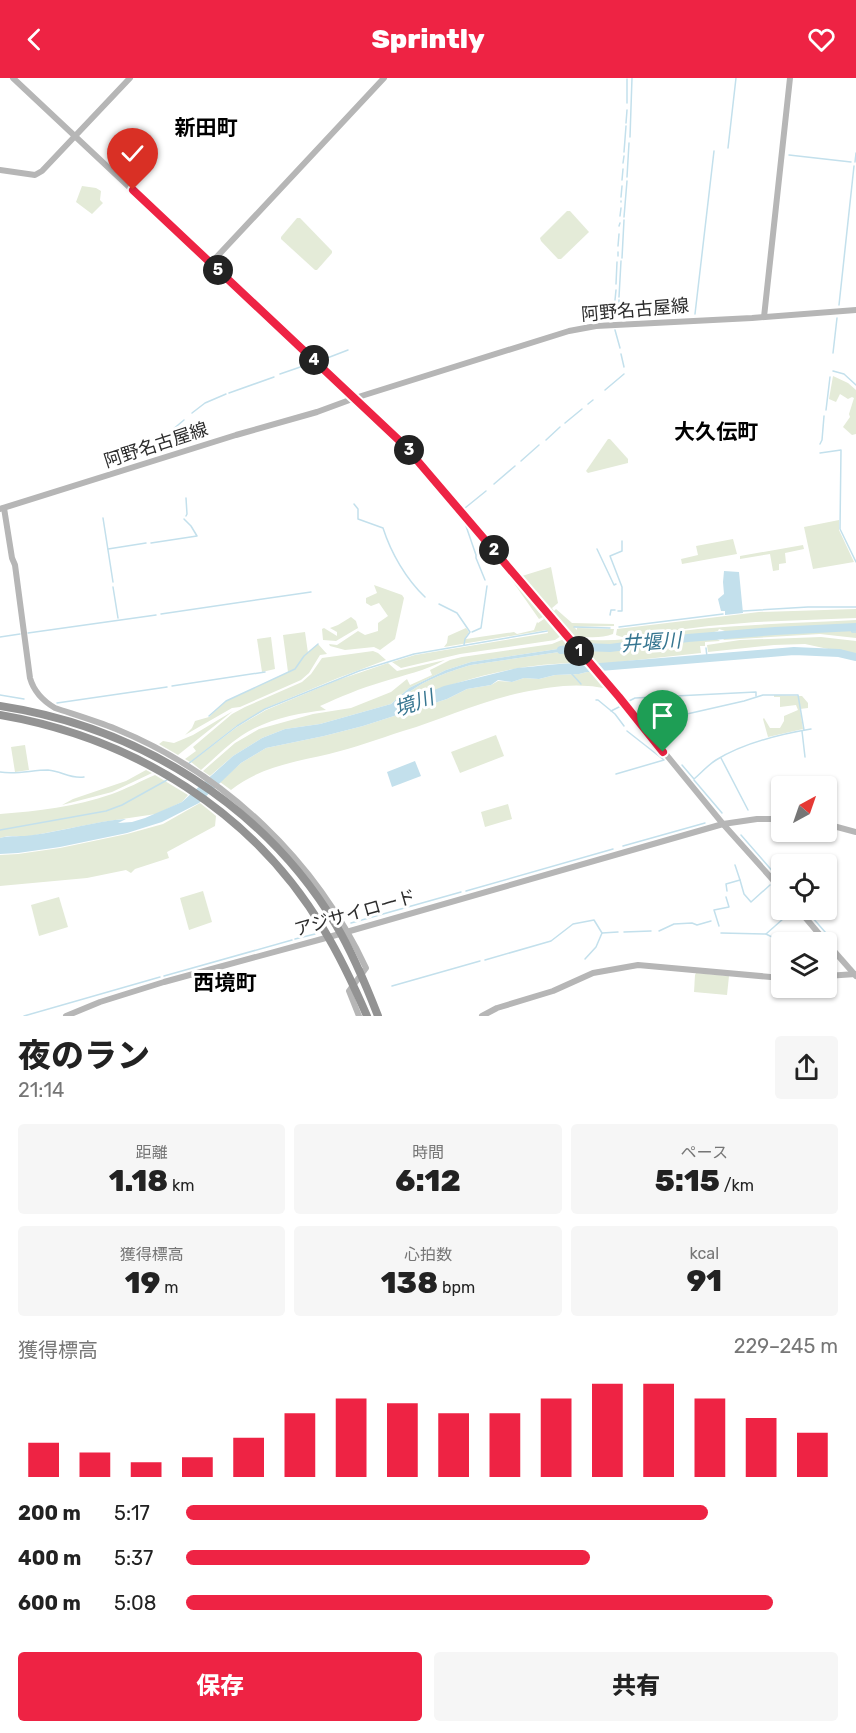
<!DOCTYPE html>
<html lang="ja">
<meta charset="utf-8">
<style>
body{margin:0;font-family:Rubik,"Noto Sans JP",sans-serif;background:#f6f6f6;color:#222;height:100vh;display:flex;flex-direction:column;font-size:22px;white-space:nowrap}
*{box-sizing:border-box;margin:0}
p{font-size:20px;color:#767676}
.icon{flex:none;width:33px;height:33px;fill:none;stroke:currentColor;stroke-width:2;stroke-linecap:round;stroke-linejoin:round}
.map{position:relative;height:938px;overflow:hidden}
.side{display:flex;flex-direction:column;background:#fff;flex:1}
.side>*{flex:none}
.needle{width:39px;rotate:40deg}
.controls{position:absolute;left:771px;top:698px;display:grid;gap:12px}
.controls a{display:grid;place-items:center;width:66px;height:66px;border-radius:6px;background:#fff;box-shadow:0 2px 4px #0004;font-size:30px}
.pin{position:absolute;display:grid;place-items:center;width:51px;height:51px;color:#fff;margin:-62px -26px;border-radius:50% 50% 50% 0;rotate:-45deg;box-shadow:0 0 6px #0007}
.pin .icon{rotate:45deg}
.km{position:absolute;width:30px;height:30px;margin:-15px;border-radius:50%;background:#222;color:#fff;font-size:16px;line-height:30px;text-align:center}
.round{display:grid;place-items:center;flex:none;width:63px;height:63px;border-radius:6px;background:#f6f6f6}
.overview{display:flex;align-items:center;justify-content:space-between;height:102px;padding:0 18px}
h1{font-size:33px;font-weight:800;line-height:45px}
.metrics{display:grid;grid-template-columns:repeat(3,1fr);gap:9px;height:102px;padding:6px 18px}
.metrics div{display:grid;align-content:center;border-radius:6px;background:#f6f6f6;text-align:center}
.metrics b{font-size:30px;font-weight:800}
.metrics small{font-size:16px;font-weight:400}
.metrics p{font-size:16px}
.chart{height:168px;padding:12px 18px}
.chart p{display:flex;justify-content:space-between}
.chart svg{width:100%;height:108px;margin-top:6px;stroke:#ee2344;stroke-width:6}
.button{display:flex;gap:12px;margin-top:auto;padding:12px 18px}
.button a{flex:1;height:69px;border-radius:6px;background:#ee2344;color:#fff;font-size:24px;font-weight:800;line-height:69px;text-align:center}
.button a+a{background:#f6f6f6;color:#222}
ul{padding:0 18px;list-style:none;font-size:20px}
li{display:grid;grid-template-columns:96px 72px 1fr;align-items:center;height:45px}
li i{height:15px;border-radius:8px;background:#ee2344}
header{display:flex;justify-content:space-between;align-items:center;height:78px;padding:0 18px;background:#ee2344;color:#fff;font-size:27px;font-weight:800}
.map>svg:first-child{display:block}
.green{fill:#e4ebd8}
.water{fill:#c3e0ec}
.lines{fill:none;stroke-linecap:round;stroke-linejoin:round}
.stream{stroke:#c3e0ec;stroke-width:1.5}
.river{stroke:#c3e0ec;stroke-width:8}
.secondary{stroke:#b6b6b6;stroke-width:6}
.highway{stroke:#939393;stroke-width:8}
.route-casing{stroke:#fff;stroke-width:12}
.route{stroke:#ee2344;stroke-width:8}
.labels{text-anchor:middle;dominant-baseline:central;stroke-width:6;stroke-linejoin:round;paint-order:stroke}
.street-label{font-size:18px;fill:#2c2c2c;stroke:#fff}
.water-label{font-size:20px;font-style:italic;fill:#377691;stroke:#fff}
.quarter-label{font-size:21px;font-weight:bold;fill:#000;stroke:#fff}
</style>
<header><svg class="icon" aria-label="back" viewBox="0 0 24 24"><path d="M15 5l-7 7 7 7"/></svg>Sprintly<svg class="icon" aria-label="heart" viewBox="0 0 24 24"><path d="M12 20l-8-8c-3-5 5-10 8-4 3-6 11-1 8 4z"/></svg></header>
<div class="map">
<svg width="856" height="938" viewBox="0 0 856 938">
<rect width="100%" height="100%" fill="#fff"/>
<g class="green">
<path d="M82,108l14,2 5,3 -1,9 3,3 -11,11 -16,-12z"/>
<path d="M567,133h3l19,21 -28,27h-3l-17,-18 -1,-3z"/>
<path d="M297,140h3l32,33v2l-15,17h-2l-34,-31v-2z"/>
<path d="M833,298l15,7 8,7v44l-4,1 -9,-8 7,-10 -1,-3 5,-16 -2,-1 -4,2 -8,-5 -4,8 -7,-3z"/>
<path d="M608,361h2l18,20v4l-40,10 -2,-2z"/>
<path d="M839,442v10l15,32 -41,7 -9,-42z"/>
<path d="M733,461l4,15 -55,10 -1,-5 17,-4 -2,-9z"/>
<path d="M803,467l1,4 -19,4 1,10 -7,1v6l-6,1 -3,-17 -30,5v-3z"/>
<path d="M551,489l7,36 -6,5 2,3 2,-2 16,14 42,1v2l-40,1 3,3v-2l37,1 -1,5c-12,5 -28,3 -41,2l-50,-60z"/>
<path d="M512,500l49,58 -6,4 -95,14 -59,14 -9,-6 23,-7 133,-22 -1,-3 -103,17 3,-4 1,-7 18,-8 3,4 -4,6 1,1 48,-7 3,2 17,-4 3,-8 1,1 6,-4 -1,-2 -4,2 -28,-40z"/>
<path d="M374,507l28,10 2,3 -9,41 -15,11 -6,-3 -29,3 -15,-4 -1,-2 8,1 21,-14 7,4 13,-4v-8l10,-7 -9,-13 -8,3 -5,-3v-5l11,-5z"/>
<path d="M856,531v9l-100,4 -47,4 -87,11 -6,-2 1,-6 142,-17z"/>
<path d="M351,539l5,4 2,7 -22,13 -13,-1 -1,-11 2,-1 13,8v-4l-7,-4 8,-3z"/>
<path d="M856,542v5l-13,1 -115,6 -9,-3 -1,2 -4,1v2l-97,12h-36l-7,-8c42,7 83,-4 124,-9 53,-5 105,-6 158,-9z"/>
<path d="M856,551v9l-36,-4 -97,6 6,-5z"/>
<path d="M305,554l3,21 10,-9 9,10 -7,1 -11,18 -8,7 -61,27 -8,1 -47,27 7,-7 3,-7 14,-4 17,-16 62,-29 -5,-37z"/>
<path d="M271,559l4,32 -13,3 -5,-33z"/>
<path d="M714,559l6,4 -15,1v4h-5l1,7 -92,10h-13l-13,-14h30z"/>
<path d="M821,559l35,4v14l-51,-11 -31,1 -66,7 -1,-7 33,-5z"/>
<path d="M564,561l7,8 -100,15 -25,8 -37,18 -18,16 -71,20 -35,5 -23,9 -29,18 -23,20 -7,-5 32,-28 24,-14 54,-15 38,-6 40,-16 16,-13 3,6 22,-10 -2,-5 20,-10 12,-3 90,-13z"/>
<path d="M573,572l12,13c-62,-1 -121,15 -178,38l-5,1 -2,-2c18,-18 47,-28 71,-35z"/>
<path d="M373,573l5,2 8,7 -48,18 -72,30 -30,18 -46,36 -5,-3 11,-8 -3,-4 39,-33 13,-7 57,-25 9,-8 11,-16z"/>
<path d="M445,582c-20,11 -41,15 -63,22 -21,6 -42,15 -62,24l6,4c-28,3 -62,10 -85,26 -15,10 -27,23 -40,34l-10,-8 46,-35 29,-17 72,-30 50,-17 9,8z"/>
<path d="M591,593l15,17c-6,0 -12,-2 -18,-2 -21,-2 -43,2 -64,6 -41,8 -81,27 -121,39 -25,8 -49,17 -74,23 -35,8 -69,13 -98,36l-11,-8 21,-19 25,-15 58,-12 39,-10 84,-27 20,-10 24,-4 7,-4 14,1 12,-4 15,1 16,-4 24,-1z"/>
<path d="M774,617l28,1 6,7v5l-8,1 3,20 -35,8 -5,-18 1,-1 6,10h10l4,-7v-5l14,-6 -2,-5 -16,2v-10h-6z"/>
<path d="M233,633l-55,44 -19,-11 4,-3 11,2 19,-8z"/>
<path d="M496,657l8,21 -44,17 -9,-21z"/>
<path d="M25,667l4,25 -14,2 -4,-25z"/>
<path d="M146,692l6,3 -40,19 -50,13 11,-6 53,-18z"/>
<path d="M155,697l33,20 -6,7 -26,12 -54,8 -72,14h-22l-8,2v-24c39,-3 74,-7 112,-20 14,-5 29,-13 43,-19z"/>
<path d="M200,725l16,13 -1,10 -48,26 2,6 -34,11 -4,4 -5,-3 -39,8 -87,8v-31l18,-1 42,-6 67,-14 36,-10z"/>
<path d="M508,726l4,15 -27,8 -4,-15z"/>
<path d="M203,813l9,31 -23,8 -9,-32z"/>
<path d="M59,819l9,30 -29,9 -8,-31z"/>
<path d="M696,895l33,3 -2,19 -33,-3 1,-17z"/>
</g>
<g class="water">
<path d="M724,493l15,1 4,41 -18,2v-4h-4l-3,-12 6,-5 -1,-12z"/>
<path d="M571,569l2,3 -102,15c-24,7 -53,17 -71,35l3,2 4,-1 37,-15 73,-18c22,-2 45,-5 68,-5l6,8 -12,3 -24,1 -16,4 -15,-1 -12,4 -14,-2 -7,5 -24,4 -20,10 -84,27 -39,10 -58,12 -25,15 -42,40 -37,19 -35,11 -67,14 -42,6 -18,1v-16c11,-3 22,-1 33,-3 31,-4 62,-14 93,-16l-8,4 14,-1 13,-4 37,-16 51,-46 29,-18 23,-9 35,-5 71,-20 18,-16 37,-18 25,-8z"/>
<path d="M415,683l6,15 -29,11 -5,-15z"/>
</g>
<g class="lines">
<g class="stream">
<path d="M627,25v-24"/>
<path d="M626,45l1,-13"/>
<path d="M630,59l2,-59"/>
<path d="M728,70l8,-70"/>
<path d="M624,74l2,-26"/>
<path d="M789,77l62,7"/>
<path d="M855,84l1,-9"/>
<path d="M623,85l1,-7"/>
<path d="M627,99l2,-34"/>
<path d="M622,102l1,-11"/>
<path d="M621,119l1,-11"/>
<path d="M621,124v-1"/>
<path d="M620,138l1,-8"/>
<path d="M624,139l3,-36"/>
<path d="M619,148l1,-3"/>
<path d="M618,168l1,-12"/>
<path d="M618,178v-4"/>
<path d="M622,180l2,-38"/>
<path d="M616,206l1,-22"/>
<path d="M619,219l2,-36"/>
<path d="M839,227l15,-139"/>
<path d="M614,232l2,-20"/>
<path d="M619,236v-14"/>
<path d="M695,236l19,-163"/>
<path d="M614,241v-4"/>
<path d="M615,252l5,18"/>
<path d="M833,275l4,-35"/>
<path d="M621,276l3,13"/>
<path d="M322,282l26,-10"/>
<path d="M833,293l11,3 12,11"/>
<path d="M280,296l29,-10"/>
<path d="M605,312l19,-16"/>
<path d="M229,315l45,-16"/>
<path d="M588,326l5,-4"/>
<path d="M826,332l4,-33"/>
<path d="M192,335l13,-10 21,-9"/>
<path d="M565,345l17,-14"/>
<path d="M546,362l14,-13"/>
<path d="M820,366l2,-4 2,-24"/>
<path d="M820,375l21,-3 -1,79 16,33"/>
<path d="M141,378l43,-36"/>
<path d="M521,383l18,-16"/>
<path d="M494,406l21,-18"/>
<path d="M186,420l1,16 -1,2"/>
<path d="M354,426l4,5v10l25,9c8,25 23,51 42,69"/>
<path d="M465,430l21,-17"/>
<path d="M103,440l10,64"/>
<path d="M466,448l10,29v3l9,22"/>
<path d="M151,465l46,-7 -6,-10 -7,-7"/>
<path d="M108,471l38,-6"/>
<path d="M597,471l17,36 2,-1"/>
<path d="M113,509l5,31"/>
<path d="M439,526l18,9 13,19 -5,7 -1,6"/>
<path d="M618,533h4v-24l-12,-31 12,-5v-10"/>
<path d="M743,533l65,-4h48"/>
<path d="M161,536l150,-22"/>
<path d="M610,537l1,-5h4"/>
<path d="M574,549l36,1"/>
<path d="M619,549l104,-13"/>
<path d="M850,549l2,5h4"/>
<path d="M472,554l9,-4 6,-42"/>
<path d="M28,555l128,-18"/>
<path d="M0,559l20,-3"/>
<path d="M706,570l1,9"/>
<path d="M571,595l10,11"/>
<path d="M172,608l93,-14"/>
<path d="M0,617l24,4"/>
<path d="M596,622h2l17,14 9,12"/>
<path d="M57,625l110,-16"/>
<path d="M625,625l10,-5 121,-6v4"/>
<path d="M611,633l10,-5"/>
<path d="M209,638l17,-15 69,-32 9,-13 14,-12"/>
<path d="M643,646l101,-23 19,-6h35l6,35"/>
<path d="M802,653l3,26"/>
<path d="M721,680l27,52"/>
<path d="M188,686l49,-38 28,-17 94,-38 55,-17 133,-23"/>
<path d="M682,687l12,14c7,-6 14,-14 22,-19 26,-16 65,-26 95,-31"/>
<path d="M0,694c16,3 32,-2 48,-2 14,1 21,9 36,7"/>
<path d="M616,696l48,-14 -37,-29"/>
<path d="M694,702l28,33"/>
<path d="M0,752l106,-19 16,-6 45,-25"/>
<path d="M741,757l41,47"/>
<path d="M623,768l82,-23"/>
<path d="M740,802l4,14 7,8 19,-17"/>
<path d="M466,813l147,-42"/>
<path d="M727,813l-1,-7 14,-4 -5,-15"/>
<path d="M805,831l27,31"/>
<path d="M351,845l110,-31"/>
<path d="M719,848l-5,-16 15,-3 -3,-10"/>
<path d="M659,853l15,-7 18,-1 5,2 14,-4"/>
<path d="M624,854l27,-1"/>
<path d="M721,855l45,1 16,8"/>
<path d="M766,856l26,-23"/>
<path d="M295,861l20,-5"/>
<path d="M585,881l11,-12 6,-14 16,-1"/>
<path d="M485,882l66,-19 22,-17 21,-4 8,13"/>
<path d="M164,898l128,-36"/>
<path d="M392,908l88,-25"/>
<path d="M24,938l136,-39"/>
</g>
<g class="river">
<path d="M561,572l22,-3 27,1 78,-10 87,-7 81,-4"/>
<path d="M588,590l206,-17 45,2 17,4"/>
</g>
<g class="secondary">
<path d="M13,0l391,367 215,252 104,127 59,66"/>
<path d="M0,92l35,5 7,-4 88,-93"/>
<path d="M211,185l173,-185"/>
<path d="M764,239l26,-239"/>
<path d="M4,430l8,50 3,7 15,113c4,14 13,23 25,30 21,7 41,13 61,21 110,45 200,132 250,239l-17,23 10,25"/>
<path d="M0,431l236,-74 81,-23 38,-14 214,-67 27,-5 156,-8 104,-8"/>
<path d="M826,746l30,8"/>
<path d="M798,831l28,33"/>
<path d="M826,864l30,34"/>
<path d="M826,898l30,-2"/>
<path d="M66,938l34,-14 64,-20 158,-43 401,-115 34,-5h25"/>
<path d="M482,938l15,-8 56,-17 40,-18 45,-8 144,13"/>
</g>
<g class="highway">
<path d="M0,628c138,21 264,99 336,219 17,29 30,60 42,91"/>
<path d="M0,637c134,23 254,97 324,215 17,28 30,56 43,86"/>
</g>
</g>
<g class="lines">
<defs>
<path id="route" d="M133,112l271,255 215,252 44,55"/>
</defs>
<use href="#route" class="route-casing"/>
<use href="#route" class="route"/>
</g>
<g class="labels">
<g class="street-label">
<text transform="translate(635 232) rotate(-5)">阿野名古屋線</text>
<text transform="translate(156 367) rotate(-18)">阿野名古屋線</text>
<text transform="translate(355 835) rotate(-16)">アジサイロード</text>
</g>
<g class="water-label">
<text transform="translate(651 564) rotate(-4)">井堰川</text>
<text transform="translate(414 625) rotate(-19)">境川</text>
</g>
<g class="quarter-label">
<text x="206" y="49">新田町</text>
<text x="716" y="353">大久伝町</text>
<text x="225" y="904">西境町</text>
</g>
</g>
</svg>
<div class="controls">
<a><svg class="needle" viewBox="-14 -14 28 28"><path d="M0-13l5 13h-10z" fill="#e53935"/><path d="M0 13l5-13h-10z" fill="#767676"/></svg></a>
<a><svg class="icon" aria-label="locate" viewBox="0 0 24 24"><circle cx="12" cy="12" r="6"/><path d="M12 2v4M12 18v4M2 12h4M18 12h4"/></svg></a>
<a><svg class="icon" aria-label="layers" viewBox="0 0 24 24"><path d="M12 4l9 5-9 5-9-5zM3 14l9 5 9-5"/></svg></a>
</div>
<div class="pin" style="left:663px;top:674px;background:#1e9e55"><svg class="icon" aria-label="arrive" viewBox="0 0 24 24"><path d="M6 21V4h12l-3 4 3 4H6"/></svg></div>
<div class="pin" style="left:133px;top:112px;background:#d93025"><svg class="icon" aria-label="check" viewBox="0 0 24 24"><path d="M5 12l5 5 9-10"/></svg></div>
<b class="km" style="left:579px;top:573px">1</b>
<b class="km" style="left:494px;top:472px">2</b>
<b class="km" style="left:409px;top:372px">3</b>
<b class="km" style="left:314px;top:282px">4</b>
<b class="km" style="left:218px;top:192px">5</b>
</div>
<section class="side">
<div class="overview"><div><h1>夜のラン</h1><p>21:14</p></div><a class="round"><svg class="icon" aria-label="share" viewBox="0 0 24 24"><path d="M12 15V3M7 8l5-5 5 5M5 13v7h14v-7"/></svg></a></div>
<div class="metrics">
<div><p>距離</p><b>1.18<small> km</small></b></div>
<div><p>時間</p><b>6:12</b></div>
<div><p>ペース</p><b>5:15<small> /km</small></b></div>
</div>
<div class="metrics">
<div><p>獲得標高</p><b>19<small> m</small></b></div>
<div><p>心拍数</p><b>138<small> bpm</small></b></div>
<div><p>kcal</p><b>91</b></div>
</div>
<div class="chart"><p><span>獲得標高</span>229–245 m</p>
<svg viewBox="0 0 160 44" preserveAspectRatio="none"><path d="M5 44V30M15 44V34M25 44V38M35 44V36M45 44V28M55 44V18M65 44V12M75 44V14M85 44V18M95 44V18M105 44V12M115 44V6M125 44V6M135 44V12M145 44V20M155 44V26"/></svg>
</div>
<ul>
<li><b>200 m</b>5:17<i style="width:80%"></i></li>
<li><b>400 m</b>5:37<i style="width:62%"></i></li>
<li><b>600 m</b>5:08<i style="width:90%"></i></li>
</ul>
<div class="button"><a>保存</a><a>共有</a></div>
</section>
